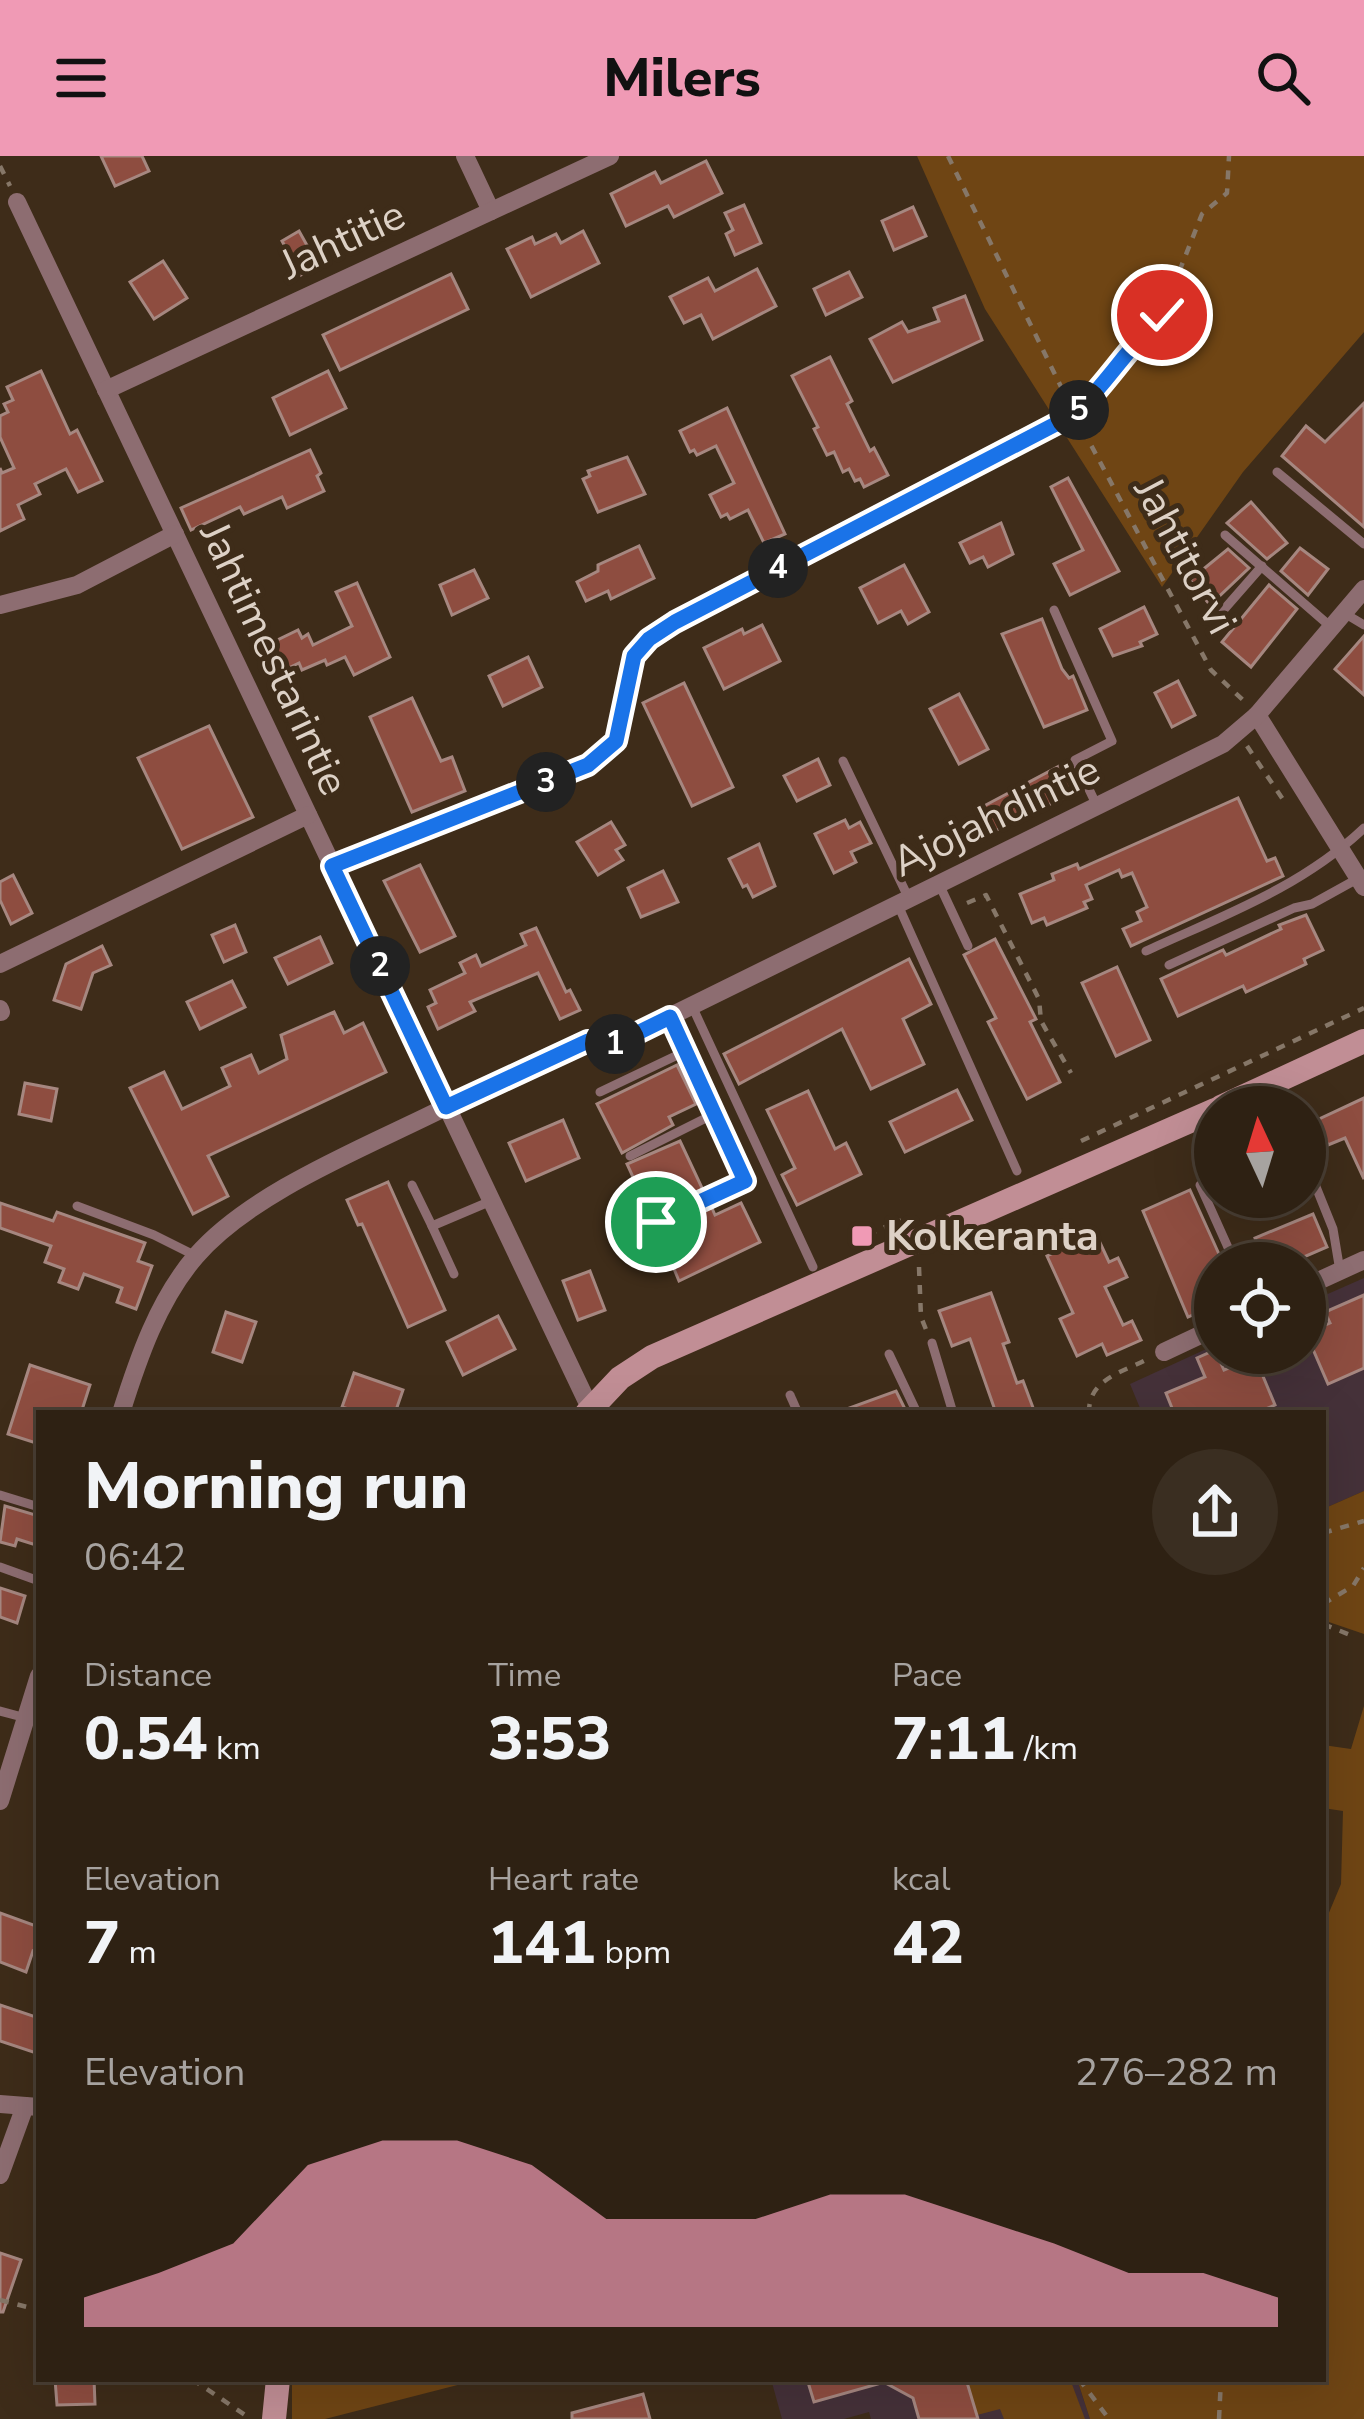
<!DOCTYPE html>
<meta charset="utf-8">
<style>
body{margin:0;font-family:"Nunito Sans",sans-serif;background:#3a2e21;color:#f1f3f6;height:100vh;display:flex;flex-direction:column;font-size:45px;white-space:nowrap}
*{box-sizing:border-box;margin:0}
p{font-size:39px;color:#a7a3a0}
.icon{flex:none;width:66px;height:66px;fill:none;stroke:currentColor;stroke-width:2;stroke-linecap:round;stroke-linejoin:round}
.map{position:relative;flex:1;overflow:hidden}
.side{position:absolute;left:36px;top:1254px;width:1290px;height:972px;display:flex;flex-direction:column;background:#2e2113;border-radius:0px;box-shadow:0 12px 48px #0002,0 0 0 3px #493e33}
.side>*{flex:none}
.needle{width:78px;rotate:356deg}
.tools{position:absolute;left:1194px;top:930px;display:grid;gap:24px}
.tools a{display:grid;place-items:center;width:132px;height:132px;border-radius:50%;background:#2e2113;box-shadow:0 12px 48px #0002,0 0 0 3px #493e33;font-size:60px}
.pin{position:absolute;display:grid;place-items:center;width:102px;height:102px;color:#fff;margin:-51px;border:6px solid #fff;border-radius:50%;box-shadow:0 3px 12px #0007}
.km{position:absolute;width:60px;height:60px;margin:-30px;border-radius:50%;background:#222;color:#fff;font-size:33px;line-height:60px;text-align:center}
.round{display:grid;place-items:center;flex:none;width:126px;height:126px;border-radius:63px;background:#3a2e21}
.head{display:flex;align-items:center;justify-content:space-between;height:204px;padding:0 48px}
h1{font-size:66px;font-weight:800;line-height:90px}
.stats{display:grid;grid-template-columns:repeat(3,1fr);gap:18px;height:204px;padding:12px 48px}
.stats div{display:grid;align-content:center}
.stats b{font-size:60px;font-weight:800}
.stats small{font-size:33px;font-weight:400}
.stats p{font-size:33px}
.chart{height:336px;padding:24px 48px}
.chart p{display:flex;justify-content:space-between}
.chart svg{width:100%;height:216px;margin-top:12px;fill:#f09ab5;opacity:.7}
header{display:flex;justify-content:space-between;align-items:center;height:156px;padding:0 48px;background:#f09ab5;color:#111;font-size:54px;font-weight:800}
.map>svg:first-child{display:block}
.education{fill:#453139}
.green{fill:#6f4514}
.building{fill:#8e4d40;stroke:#a68780;stroke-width:3}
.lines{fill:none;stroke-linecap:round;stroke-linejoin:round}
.path{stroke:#867768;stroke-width:4.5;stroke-dasharray:9 9;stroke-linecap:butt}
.service{stroke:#8d6d71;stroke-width:9}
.minor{stroke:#8d6d71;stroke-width:18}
.secondary{stroke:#c18e95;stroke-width:24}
.route-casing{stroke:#fff;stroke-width:24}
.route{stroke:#1a73e8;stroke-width:15}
.poi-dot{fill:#f09ab5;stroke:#3e2c19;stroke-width:4.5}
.labels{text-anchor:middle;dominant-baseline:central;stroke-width:10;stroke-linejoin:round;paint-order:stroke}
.street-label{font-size:42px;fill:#ddd1c6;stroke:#3e2c19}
.poi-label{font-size:42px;font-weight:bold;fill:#ddd1c6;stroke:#3e2c19;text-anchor:start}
</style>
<header><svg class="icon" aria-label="menu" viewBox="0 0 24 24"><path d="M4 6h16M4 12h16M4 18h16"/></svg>Milers<svg class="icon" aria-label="search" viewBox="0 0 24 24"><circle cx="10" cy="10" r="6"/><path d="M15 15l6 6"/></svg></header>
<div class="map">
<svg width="1364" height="2263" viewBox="0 0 1364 2263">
<rect width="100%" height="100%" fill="#3e2c19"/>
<g class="education">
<path d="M1364,1122v213l-41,18v-96h-181l-12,-29 85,-39v8h90v-49z"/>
<path d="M771,2223h306l13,40h-219l-2,-7 -25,7h-62z"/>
</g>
<g class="green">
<path d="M917,0h447v176l-121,140 -81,115 -177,-278z"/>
<path d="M1364,1335v143l-41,-14v-111z"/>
<path d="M1364,1550v713h-274l-13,-40h246v-452l18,-43 2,-73 -20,-3v-63l28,4z"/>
<path d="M292,2223h189l-156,40h-33z"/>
<path d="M966,2223h104l15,40h-81l-4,-10 -23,6z"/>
</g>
<g class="building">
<path d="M101,0h41l7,15 -34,15z"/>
<path d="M706,5l16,32 -48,24 -6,-11 -42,20 -15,-32 44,-22 6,11z"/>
<path d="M744,49l17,38 -26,12 -9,-21 7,-4 -8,-17z"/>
<path d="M913,51l13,29 -32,14 -12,-29z"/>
<path d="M299,75l19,34 -17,10 -19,-34z"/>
<path d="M583,75l16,32 -68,34 -24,-48 25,-12 3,7 21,-10 5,9z"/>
<path d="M163,105l24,37 -33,21 -24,-37z"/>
<path d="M757,113l19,37 -63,33 -12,-24 -17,8 -14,-26 38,-19 7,13z"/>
<path d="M849,116l13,25 -36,18 -12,-26z"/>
<path d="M451,118l17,35 -128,61 -17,-35z"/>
<path d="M965,140l17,44 -89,42 -23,-43 32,-17 6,10 31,-11 -5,-13z"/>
<path d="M830,201l22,44 -5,3 23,47 4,-3 14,27 -24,12 -4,-8 -5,2 -6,-12 -6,3 -9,-20 -7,3 -13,-26 4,-2 -26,-51z"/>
<path d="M41,215l29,63 7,-4 25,51 -24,11 -12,-23 -31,15 5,10 -22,11 6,14 -24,12v-63l2,5 12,-5 -14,-31v-21l8,-4 -4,-8 9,-4 -6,-13z"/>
<path d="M328,215l18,37 -56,27 -17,-37z"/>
<path d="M1364,247v124l-82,-71 24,-30 19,16z"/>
<path d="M727,252l58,126 -21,9 -16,-33 -18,9 -3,-5 -6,3 -11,-22 24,-12 -18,-37 -19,9 -3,-5 -4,2 -10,-21z"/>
<path d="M310,294l11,23 -4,3 7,15 -37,17 -5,-11 -38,17 -4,-7 -49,23 -10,-22z"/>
<path d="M627,301l18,37 -47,18 -15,-33 7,-3 -2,-5z"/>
<path d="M1068,322l51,93 -49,24 -16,-31 29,-14 -32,-63z"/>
<path d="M1251,346l36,41 -20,16 -40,-36z"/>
<path d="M1001,367l12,31 -25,13 -5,-10 -13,6 -10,-20z"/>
<path d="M639,390l15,32 -43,21 -3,-8 -22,10 -9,-19 21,-11v-6z"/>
<path d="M1300,392l28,21 -20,26 -27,-24z"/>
<path d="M1228,393l21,19 -39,37 -20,-25z"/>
<path d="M904,409l25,47 -21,12 -7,-13 -23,12 -18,-35z"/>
<path d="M474,414l14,28 -36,17 -12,-30z"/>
<path d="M357,427l33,74 -36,18 -9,-18 -18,8 -2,-5 -23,10 -3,-7 -25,12 -13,-27 37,-18 4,8 6,-4 5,11 39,-19 -16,-34z"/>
<path d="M1269,429l28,24 -46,58 -29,-25z"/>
<path d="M1144,451l13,27 -17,8 2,4 -29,10 -13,-27z"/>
<path d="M1042,463l20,50 7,9 4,-2 14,34 -43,17 -42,-93z"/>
<path d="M762,469l18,36 -56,28 -20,-41 38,-19 2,5z"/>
<path d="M1364,480v59l-29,-26z"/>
<path d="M528,501l14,30 -39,19 -14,-30z"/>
<path d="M1178,525l17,34 -23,12 -17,-34z"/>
<path d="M684,527l49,104 -41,19 -49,-103z"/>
<path d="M959,538l29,55 -29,15 -29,-55z"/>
<path d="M412,542l29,63 11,-4 13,34 -53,21 -42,-95z"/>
<path d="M209,570l44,91 -71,32 -44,-91z"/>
<path d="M818,603l12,26 -33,16 -13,-25z"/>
<path d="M1063,608l14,27 -89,43 -9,-19 6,-3 -3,-5z"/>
<path d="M1238,642l29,63 8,-3 8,18 -152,70 -8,-17 18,-8 -4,-9 10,-5 -15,-34 -10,4 -3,-7 -33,15 6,14 -8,3 3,6 -40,17 -3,-7 -12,5 -12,-29 34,-14 -2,-6 25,-10 2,5z"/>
<path d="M845,664l4,8 11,-6 11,21 -20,9 5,10 -22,11 -19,-39z"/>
<path d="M611,666l14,23 -9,5 7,10 -25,15 -21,-33z"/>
<path d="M759,688l16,42 -22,11 -6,-12 -4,2 -14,-28z"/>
<path d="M420,709l35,71 -35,16 -36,-71z"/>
<path d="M663,715l15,31 -37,15 -13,-29z"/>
<path d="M13,719l19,38 -21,11 -11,-24v-18z"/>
<path d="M1306,759l17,35 -19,9 2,5 -60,28 -3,-6 -65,30 -17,-37 62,-29 3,5 55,-26 -2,-4z"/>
<path d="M235,769l11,27 -22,10 -12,-27z"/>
<path d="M536,772l30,64 4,-2 10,20 -20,9 -22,-46 -68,29 5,9 -37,18 -10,-22 8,-4 -6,-13 35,-17 -5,-10 16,-8 5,11 45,-21 -5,-11z"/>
<path d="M320,781l12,26 -44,21 -13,-26z"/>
<path d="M995,783l41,80 -6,3 30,60 -33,17 -39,-77 8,-4 -32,-63z"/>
<path d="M102,790l9,19 -18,8 -12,36 -27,-9 12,-36z"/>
<path d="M909,803l22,45 -28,15 21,45 -53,25 -29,-60 -103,55 -15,-30z"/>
<path d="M1117,811l33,73 -34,16 -34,-73z"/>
<path d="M232,825l13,26 -45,22 -13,-27z"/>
<path d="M334,856l10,21 19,-10 23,49 -178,84 20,40 -35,18 -63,-126 34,-16 18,37 48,-23 -8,-18 29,-13 8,18 28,-14 -6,-24z"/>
<path d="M677,909l19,39 -27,13 4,8 -51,28 -25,-49z"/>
<path d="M25,927l32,6 -6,32 -32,-7z"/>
<path d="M957,934l15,30 -67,32 -15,-30z"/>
<path d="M808,935l27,58 11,-6 15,31 -64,31 -15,-30 13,-7 -28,-58z"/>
<path d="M1364,942v81l-19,-41 -17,7 -11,-25z"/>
<path d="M563,964l16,38 -53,23 -17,-38z"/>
<path d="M680,985l23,49 -53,24 -23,-50z"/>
<path d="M388,1026l57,128 -37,17 -46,-103 -4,1 -11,-25z"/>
<path d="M1190,1034l33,73h-8v42l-27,12 -45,-106z"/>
<path d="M0,1047l53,18 4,-9 88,31 -7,18 14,5 -16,43 -19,-7 5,-14 -38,-14 -6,15 -19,-7 5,-13 -19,-7 6,-16 -51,-18z"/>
<path d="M741,1047l19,39 -81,39 -21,-51 53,-24 4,9z"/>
<path d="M1313,1058l14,33 -37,16h-25l-10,-25z"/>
<path d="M1096,1078l13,28 9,-4 9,19 -22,10 18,38 9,-4 9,19 -34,15 -5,-11 -25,12 -17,-37 13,-6 -26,-57z"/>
<path d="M590,1115l15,39 -27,10 -15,-39z"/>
<path d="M991,1137l18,49 -6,2 14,39 6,-2 12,32h-39l-26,-74 -18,7 -13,-35z"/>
<path d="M1364,1139v73l-36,16 -22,-51 24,-10 -5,-11z"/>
<path d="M226,1156l30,10 -14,40 -29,-10z"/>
<path d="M498,1160l17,33 -52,26 -16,-33z"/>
<path d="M1215,1194l9,20 31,-13 20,48 -19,8h-82l-8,-20 39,-16 -8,-19z"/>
<path d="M30,1209l60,20 -9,28h-42v31l-31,-10z"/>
<path d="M354,1217l49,17 -8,23h-34l-19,-6z"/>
<path d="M896,1235l11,22h-66v-2z"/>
<path d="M5,1350l34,10v30l-22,-7 -2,7 -15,-4z"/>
<path d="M0,1432l25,8 -8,27 -17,-6z"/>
<path d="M0,1757l39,14v26l-6,-2 -7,21 -26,-10z"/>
<path d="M0,1849l39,13v36l-39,-13z"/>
<path d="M0,2097l21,7 -18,52h-3z"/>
<path d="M55,2223h39l1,25 -38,1z"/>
<path d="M807,2223h70l1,5 -64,18z"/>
<path d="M878,2223h88l12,40h-59l-6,-21z"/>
<path d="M643,2238l7,25h-78v-6z"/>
</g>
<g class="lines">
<g class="path">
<path d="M948,0l119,243"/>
<path d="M0,10l10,20"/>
<path d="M1087,245l18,-17 24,-38 33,-31 40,-101 25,-21 2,-37"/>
<path d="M1083,274l128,240 34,32"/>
<path d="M1247,590l37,55"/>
<path d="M967,747l19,-8 53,104 2,22 30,52"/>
<path d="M462,943l126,-58 6,1"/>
<path d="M1081,985l283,-133"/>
<path d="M851,1086l50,-22"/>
<path d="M919,1111l2,50 6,15"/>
<path d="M1089,1257c-1,-34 34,-41 59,-54"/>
<path d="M1323,1377l41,-12"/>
<path d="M1323,1448l30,-18 11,-18"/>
<path d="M1323,1468l32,13"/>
<path d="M0,2144l39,10"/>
<path d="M192,2223l59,40"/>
<path d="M1079,2223l30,40"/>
<path d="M1219,2263l2,-40"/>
</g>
<g class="service">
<path d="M1277,316l87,72"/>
<path d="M1225,379l106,92"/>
<path d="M1054,454l58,131 -37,19 22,46"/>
<path d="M1344,457l20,12"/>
<path d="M1220,458l42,-48"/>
<path d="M843,605l66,138"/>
<path d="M939,728l29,62"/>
<path d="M898,749l119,266"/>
<path d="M1146,795c76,-35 156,-64 218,-123"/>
<path d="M1169,809l125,-57 18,-4 47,-26"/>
<path d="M692,850l121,261"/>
<path d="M600,936l86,-41"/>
<path d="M630,1000l84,-42"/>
<path d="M1308,1011l25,62 7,42"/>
<path d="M412,1029l20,41"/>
<path d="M1200,1029l35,78"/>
<path d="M77,1050l77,29 42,21"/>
<path d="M655,1066l90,-41 -74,-164"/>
<path d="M454,1118l-22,-48 59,-25"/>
<path d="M932,1187l21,70"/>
<path d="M889,1198l28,59"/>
<path d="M790,1239l8,18"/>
<path d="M0,1339l39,12"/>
<path d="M0,1411l39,14"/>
<path d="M0,1555l26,7"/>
</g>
<g class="minor">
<path d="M465,0l26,55"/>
<path d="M17,46l573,1206"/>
<path d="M106,234l504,-234"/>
<path d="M0,449l77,-20 98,-51"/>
<path d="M1257,559l107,172"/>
<path d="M332,710l256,-101 28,-24 18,-85 15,-17 26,-17 400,-208"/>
<path d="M0,808l308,-149"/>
<path d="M0,853l1,3"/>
<path d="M612,889l611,-301 34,-29 107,-126"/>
<path d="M1305,1131l59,-27"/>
<path d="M1164,1196l51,-24"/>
<path d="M121,1257c17,-54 37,-113 75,-157 56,-65 173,-110 250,-149"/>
<path d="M0,1645l39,-125"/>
<path d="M0,1948l39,3"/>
<path d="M0,2019l25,-69"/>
</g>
<g class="secondary">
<path d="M1221,951l143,-66"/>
<path d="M587,1257l33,-35 32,-21 563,-247"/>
<path d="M274,2263l4,-40"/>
</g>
</g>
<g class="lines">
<defs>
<path id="route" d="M656,1066l89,-41 -75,-164 -57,28 -25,-4 -142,66 -114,-241 256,-101 28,-24 18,-85 15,-17 26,-17 400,-208c32,-31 54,-68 87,-99"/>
</defs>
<use href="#route" class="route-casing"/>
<use href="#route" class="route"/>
</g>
<rect class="poi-dot" x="850" y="1068" width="24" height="24" rx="6"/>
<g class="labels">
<g class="street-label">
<text transform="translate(343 84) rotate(-25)">Jahtitie</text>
<text transform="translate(1185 400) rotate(62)">Jahtitorvi</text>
<text transform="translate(274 503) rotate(65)">Jahtimestarintie</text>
<text transform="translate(996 660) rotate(-26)">Ajojahdintie</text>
</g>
<g class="poi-label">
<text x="886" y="1080">Kolkeranta</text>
</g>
</g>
</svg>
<div class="tools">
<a><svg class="needle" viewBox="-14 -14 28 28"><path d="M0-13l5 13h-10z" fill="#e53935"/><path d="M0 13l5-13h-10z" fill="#a7a3a0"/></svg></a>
<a><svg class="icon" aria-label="locate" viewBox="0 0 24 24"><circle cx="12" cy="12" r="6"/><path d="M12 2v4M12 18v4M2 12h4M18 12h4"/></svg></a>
</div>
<div class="pin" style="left:656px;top:1066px;background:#1e9e55"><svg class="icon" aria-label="arrive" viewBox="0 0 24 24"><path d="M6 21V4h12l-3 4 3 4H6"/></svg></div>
<div class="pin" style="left:1162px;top:159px;background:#d93025"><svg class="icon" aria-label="check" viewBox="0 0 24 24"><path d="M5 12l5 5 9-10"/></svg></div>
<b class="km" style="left:615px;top:888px">1</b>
<b class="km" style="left:380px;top:810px">2</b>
<b class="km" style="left:546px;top:626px">3</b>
<b class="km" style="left:778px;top:412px">4</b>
<b class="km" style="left:1079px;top:254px">5</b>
<section class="side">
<div class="head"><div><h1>Morning run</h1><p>06:42</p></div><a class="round"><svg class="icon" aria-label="share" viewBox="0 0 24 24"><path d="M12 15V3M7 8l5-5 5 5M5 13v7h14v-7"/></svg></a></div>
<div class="stats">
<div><p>Distance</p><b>0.54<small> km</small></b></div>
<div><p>Time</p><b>3:53</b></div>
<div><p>Pace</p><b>7:11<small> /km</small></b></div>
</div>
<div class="stats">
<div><p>Elevation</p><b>7<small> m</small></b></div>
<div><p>Heart rate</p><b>141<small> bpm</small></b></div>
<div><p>kcal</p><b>42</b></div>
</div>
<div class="chart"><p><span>Elevation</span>276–282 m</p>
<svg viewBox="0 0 160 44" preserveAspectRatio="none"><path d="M0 44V38L10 33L20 27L30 11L40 6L50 6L60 11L70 22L80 22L90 22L100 17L110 17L120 22L130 27L140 33L150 33L160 38V44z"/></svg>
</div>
</section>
</div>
